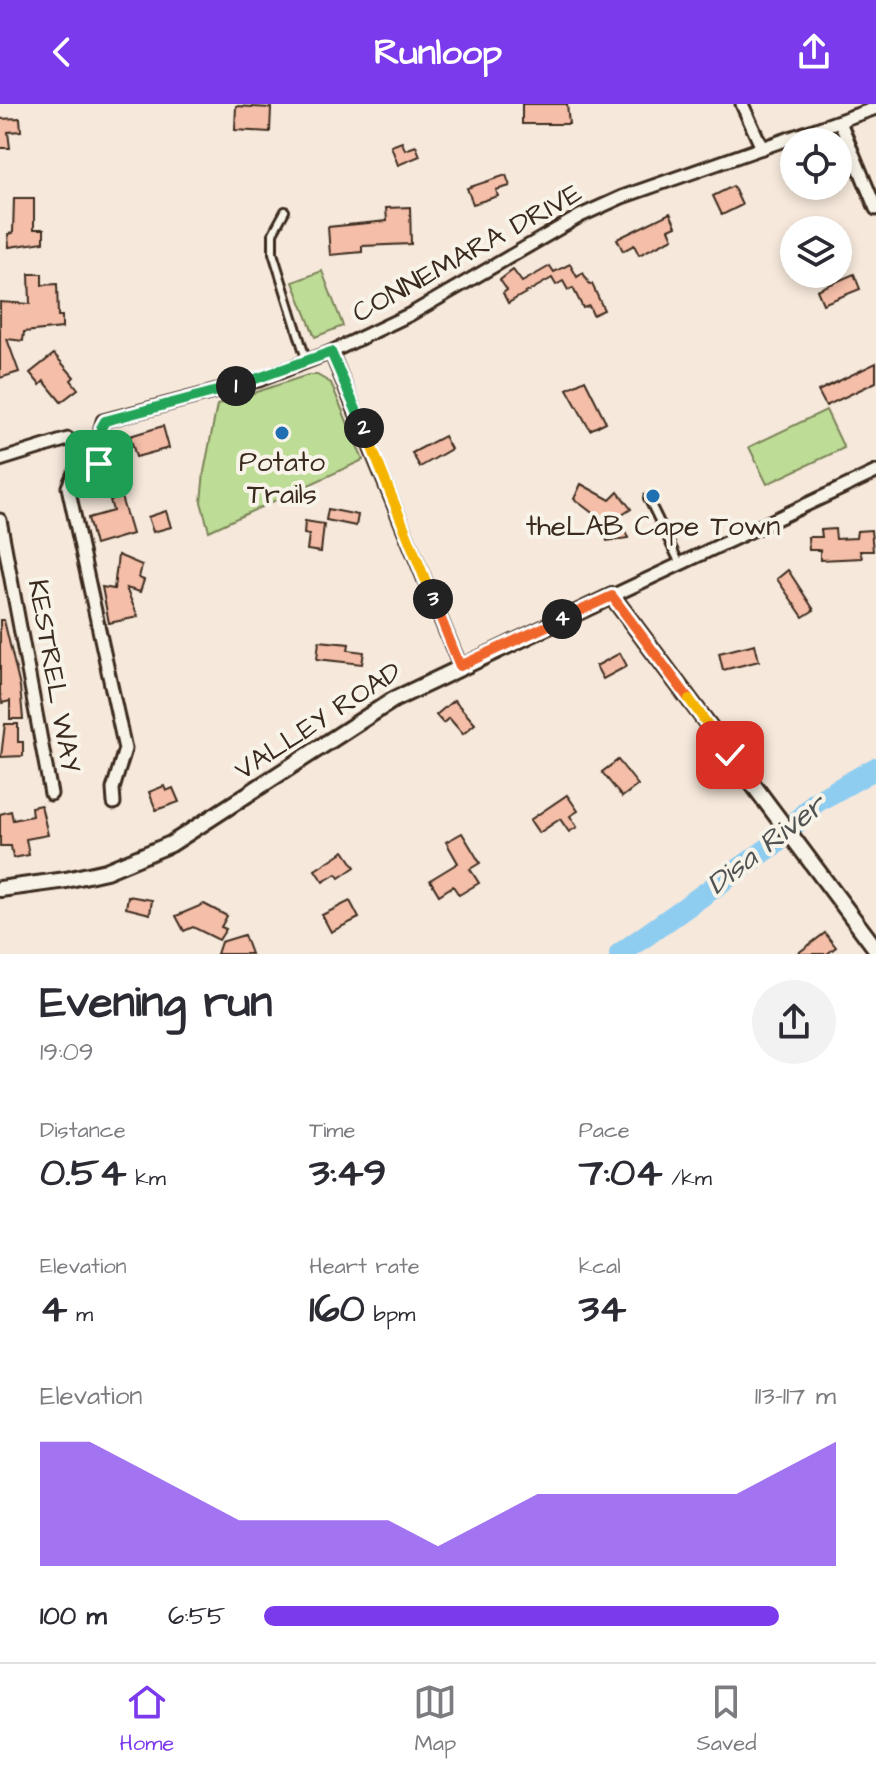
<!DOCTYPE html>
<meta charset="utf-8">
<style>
body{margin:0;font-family:"Architects Daughter",sans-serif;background:#f2f2f3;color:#2b2b33;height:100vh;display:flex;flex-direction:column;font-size:30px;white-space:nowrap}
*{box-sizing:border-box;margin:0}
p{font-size:26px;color:#7c7c81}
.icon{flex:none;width:44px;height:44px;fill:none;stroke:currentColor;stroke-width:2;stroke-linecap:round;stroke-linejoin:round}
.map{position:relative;height:850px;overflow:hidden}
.details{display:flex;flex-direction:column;background:#fff;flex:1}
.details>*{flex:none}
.tools{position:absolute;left:780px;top:24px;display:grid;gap:16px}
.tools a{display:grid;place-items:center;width:72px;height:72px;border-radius:50%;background:#fff;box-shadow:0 4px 12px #0003;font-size:40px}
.pin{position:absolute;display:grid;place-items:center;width:68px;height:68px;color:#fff;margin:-34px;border-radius:16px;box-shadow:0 4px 12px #0006}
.km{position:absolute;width:40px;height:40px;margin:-20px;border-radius:50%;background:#222;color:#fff;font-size:22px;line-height:40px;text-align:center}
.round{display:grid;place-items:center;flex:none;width:84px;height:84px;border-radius:42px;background:#f2f2f3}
.head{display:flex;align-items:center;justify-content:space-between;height:136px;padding:0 40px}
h1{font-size:44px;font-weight:800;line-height:60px}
.figures{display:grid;grid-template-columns:repeat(3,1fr);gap:12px;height:136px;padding:8px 40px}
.figures div{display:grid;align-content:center}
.figures b{font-size:40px;font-weight:800}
.figures small{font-size:22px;font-weight:400}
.figures p{font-size:22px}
.chart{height:224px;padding:16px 40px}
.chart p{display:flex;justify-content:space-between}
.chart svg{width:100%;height:144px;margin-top:8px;fill:#7c3aed;opacity:.7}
ul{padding:0 40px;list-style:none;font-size:26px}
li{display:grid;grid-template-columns:128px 96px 1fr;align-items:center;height:60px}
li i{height:20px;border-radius:10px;background:#7c3aed}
header{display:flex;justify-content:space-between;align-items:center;height:104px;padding:0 40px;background:#7c3aed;color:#fff;font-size:36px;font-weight:800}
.menu{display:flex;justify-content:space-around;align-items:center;height:112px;border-top:2px solid #e1e1e2;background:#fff;font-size:22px;color:#7c7c81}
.menu a{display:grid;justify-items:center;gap:4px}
.menu .on{color:#7c3aed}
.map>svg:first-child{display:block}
.green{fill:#bddc95;stroke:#7c835a;stroke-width:2}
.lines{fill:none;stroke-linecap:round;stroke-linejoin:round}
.river{stroke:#8fcdf0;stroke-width:22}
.building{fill:#f4bea8;stroke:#3b2a1e;stroke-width:2}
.service-casing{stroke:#3b2a1e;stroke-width:12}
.minor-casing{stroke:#3b2a1e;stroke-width:17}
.tertiary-casing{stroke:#3b2a1e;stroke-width:20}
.service{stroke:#f7f3e8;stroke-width:6}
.minor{stroke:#f7f3e8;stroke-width:11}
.tertiary{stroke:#f7f3e8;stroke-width:14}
.split-1-casing{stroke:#fff;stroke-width:16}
.split-2-casing{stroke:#fff;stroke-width:16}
.split-3-casing{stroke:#fff;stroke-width:16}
.split-4-casing{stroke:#fff;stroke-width:16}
.split-5-casing{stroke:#fff;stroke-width:16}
.split-6-casing{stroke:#fff;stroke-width:16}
.split-1{stroke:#22a559;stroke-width:10}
.split-2{stroke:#22a559;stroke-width:10}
.split-3{stroke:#f5b400;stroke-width:10}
.split-4{stroke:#f0652b;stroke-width:10}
.split-5{stroke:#f0652b;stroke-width:10}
.split-6{stroke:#f5b400;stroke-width:10}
.poi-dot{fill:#1f6fb2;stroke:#f7f3e8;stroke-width:3}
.labels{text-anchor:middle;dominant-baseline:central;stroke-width:8;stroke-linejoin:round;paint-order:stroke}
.street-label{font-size:28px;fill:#3b2a1e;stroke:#f7f3e8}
.poi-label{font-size:28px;fill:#3b2a1e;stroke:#f7f3e8}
.water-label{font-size:30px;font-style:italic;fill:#505352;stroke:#f7f3e8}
</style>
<header><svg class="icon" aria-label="back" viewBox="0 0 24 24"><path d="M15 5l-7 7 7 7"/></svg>Runloop<svg class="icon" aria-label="share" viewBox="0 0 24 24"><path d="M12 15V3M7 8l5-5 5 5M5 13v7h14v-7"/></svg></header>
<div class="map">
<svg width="876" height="850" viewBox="0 0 876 850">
<rect width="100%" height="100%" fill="#f6e8db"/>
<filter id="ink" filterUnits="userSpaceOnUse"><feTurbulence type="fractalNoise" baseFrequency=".0125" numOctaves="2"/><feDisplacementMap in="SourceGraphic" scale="16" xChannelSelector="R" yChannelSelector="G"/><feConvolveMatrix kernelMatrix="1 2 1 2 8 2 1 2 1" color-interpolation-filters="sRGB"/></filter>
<g filter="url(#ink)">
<g class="green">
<path d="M322,167l21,55 -28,11 -22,-55z"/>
<path d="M308,271h9l14,8 32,77 -154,71 -8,-29 3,-30 13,-67z"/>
<path d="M826,306l18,38 -77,36 -18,-37z"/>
</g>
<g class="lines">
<path class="river" d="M620,850l156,-111 40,-41 60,-34"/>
</g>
<g class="building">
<path d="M522,0h45l2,20h-47z"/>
<path d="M236,2l35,2 -1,24 -35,-2z"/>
<path d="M20,14l1,13 -13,1 2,16h-10v-29z"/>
<path d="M402,38l3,8 11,-4 4,10 -22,9 -7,-19z"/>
<path d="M506,71l4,11 -14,4 2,6 -25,8 -6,-16z"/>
<path d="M733,82l9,19 -20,10 -9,-19z"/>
<path d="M14,94h20v31h10v13l-35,5 -1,-13 5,-1z"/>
<path d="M410,103l1,37 -49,2v6l-32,3 -2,-28 59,-6 -1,-13z"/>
<path d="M670,109l6,13 -7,3 4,9 -34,17 -5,-10 -11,6 -6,-12z"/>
<path d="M570,160l7,13 6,-4 7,12 2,-1 12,26 -11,5 -4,-9 -6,2 -10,-20 -5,2 -5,-9 -7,4 -4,-7 -44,25 -5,-10 4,-3 -7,-10 13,-10 9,12 28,-16 4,6z"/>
<path d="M29,170h13v11l15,-1 1,32h4v12l-38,4 -1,9 -16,-2 12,33 -19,6v-76l30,2z"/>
<path d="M854,170l6,15 -37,15 -6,-14z"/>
<path d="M54,250l20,23 -3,3 7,9 -17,13 -17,-21 -4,4 -10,-12z"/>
<path d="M876,259v19l-50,24 -8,-15z"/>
<path d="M585,276l21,42 -16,8 -23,-41z"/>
<path d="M163,322l6,22 -33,9 -6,-21z"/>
<path d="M444,332l7,13 -31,18 -8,-14z"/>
<path d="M581,380l29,16 8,-8 13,17 -12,8 9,21 -21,3 -5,-17 -7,-9 -21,-16z"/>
<path d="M121,393l11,37 -37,11 -7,-27 25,-7 -3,-11z"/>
<path d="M328,405l30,6 -2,11 -30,-6z"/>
<path d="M166,407l5,16 -18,5 -5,-15z"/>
<path d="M305,417l19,3 -3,28 -14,-2 2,-15 -5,-1z"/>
<path d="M835,425l1,10 20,-1 1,-7 14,-1 2,21h-13l2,7 -42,2v-10h-11l-1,-13h14l-1,-7z"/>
<path d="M118,451l24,10 -3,13 5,2 -4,12 -14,-4 12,29 -29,6 -7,-36 12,2z"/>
<path d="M788,466l26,40 -11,7 -26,-38z"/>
<path d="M0,516h4l16,67 3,32h-13v-18l-8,2 -2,-10z"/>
<path d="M319,537l30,3 -1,6 16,2 -2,12 -45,-5z"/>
<path d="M755,540l4,17 -36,9 -4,-17z"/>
<path d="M620,549l7,13 -24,13 -7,-13z"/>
<path d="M454,596l21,24 -12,10 -14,-16 -6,5 -7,-8z"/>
<path d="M5,620h13v18h5v14l-22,1z"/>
<path d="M618,656l20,25 -16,12 -20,-25z"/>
<path d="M164,682l2,5 7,-3 6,14 -23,8 -7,-18z"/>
<path d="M567,691l11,16 -8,5 7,11 -8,5 -9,-13 -21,14 -9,-13z"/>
<path d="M41,701l7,30 -22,4 3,16 -16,3 -2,-12h-11v-32l11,-3 2,9 19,-4 -1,-9z"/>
<path d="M462,729l18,30 -10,6 9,14 -20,12 -6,-9 -14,9 -9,-15 28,-17 -12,-21z"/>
<path d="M344,747l11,16 -16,11 -3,-4 -13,8 -8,-12z"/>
<path d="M128,792l24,4 -2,14 -24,-6z"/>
<path d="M350,797l9,17 -28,14 -9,-17z"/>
<path d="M204,800l23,12 -6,11 5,2 -7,11 -26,-13 -9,4 -8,-15z"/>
<path d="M825,829l11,14 -9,7h-30z"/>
<path d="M244,831l7,19h-34l4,-12z"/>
</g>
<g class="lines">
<defs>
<g id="service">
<path d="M285,107l-12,22v20l34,109"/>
<path d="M648,394l32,66"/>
</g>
<g id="minor">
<path d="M742,0l20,44"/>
<path d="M840,18l36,87"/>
<path d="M331,248l129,314"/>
<path d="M0,356l68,-21"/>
<path d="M0,416l51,274"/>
<path d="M612,492l264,-124"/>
<path d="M114,699l-1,-14 12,-40 -57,-262 5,-12 33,-16 -5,-31 2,-7 156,-41 72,-28 80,-38 169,-98 42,-19 254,-89"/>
</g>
<path id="tertiary" d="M0,785l66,-9 40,-9 65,-27 222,-144 219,-104 264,353"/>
</defs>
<use href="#service" class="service-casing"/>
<use href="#minor" class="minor-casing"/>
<use href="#tertiary" class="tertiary-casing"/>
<use href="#service" class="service"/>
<use href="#minor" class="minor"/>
<use href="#tertiary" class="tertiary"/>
</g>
</g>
<g class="lines" filter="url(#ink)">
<defs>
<path id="split-1" d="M99,360l8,-11 -6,-25 4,-7 131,-35"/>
<path id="split-2" d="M236,282l95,-34 33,76"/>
<path id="split-3" d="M364,324l69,171"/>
<path id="split-4" d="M433,495l27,67 102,-47"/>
<path id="split-5" d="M562,515l50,-23 77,103"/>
<path id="split-6" d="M689,595l41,56"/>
</defs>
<use href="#split-1" class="split-1-casing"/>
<use href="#split-2" class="split-2-casing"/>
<use href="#split-3" class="split-3-casing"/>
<use href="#split-4" class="split-4-casing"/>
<use href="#split-5" class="split-5-casing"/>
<use href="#split-6" class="split-6-casing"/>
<use href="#split-1" class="split-1"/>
<use href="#split-2" class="split-2"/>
<use href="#split-3" class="split-3"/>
<use href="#split-4" class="split-4"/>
<use href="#split-5" class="split-5"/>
<use href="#split-6" class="split-6"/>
</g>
<g class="poi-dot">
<circle cx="282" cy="329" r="8"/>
<circle cx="653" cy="392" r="8"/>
</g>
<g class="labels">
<g class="street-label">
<text transform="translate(467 149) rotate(-29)">CONNEMARA DRIVE</text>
<text transform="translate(54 572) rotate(80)">KESTREL WAY</text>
<text transform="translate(318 617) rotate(-33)">VALLEY ROAD</text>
</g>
<g class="poi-label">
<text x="282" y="358">Potato<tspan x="282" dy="32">Trails</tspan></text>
<text x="653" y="422">theLAB Cape Town</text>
</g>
<g class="water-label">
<text transform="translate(766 741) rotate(-38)">Disa River</text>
</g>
</g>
</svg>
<div class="tools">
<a><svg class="icon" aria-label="locate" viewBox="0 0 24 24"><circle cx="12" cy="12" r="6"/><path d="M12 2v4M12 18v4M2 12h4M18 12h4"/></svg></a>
<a><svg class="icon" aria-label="layers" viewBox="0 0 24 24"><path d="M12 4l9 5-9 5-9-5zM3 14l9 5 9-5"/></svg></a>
</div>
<div class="pin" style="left:99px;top:360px;background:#1e9e55"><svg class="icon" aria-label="arrive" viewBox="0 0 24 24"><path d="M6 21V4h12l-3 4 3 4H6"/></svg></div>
<div class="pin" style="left:730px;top:651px;background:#d93025"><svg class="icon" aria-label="check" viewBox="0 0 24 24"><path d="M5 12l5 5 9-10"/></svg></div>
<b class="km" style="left:236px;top:282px">1</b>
<b class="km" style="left:364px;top:324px">2</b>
<b class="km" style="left:433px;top:495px">3</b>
<b class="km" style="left:562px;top:515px">4</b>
</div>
<section class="details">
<div class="head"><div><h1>Evening run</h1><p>19:09</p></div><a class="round"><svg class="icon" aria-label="share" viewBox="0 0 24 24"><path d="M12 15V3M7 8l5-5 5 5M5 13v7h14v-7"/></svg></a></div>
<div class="figures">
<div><p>Distance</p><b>0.54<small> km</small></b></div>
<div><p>Time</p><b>3:49</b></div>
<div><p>Pace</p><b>7:04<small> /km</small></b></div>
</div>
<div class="figures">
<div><p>Elevation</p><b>4<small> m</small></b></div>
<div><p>Heart rate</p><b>160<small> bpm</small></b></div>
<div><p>kcal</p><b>34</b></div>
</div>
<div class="chart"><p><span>Elevation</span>113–117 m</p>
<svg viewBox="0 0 160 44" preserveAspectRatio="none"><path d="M0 44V6L10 6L20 14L30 22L40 30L50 30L60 30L70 30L80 38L90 30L100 22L110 22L120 22L130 22L140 22L150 14L160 6V44z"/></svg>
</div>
<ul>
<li><b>100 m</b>6:55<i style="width:90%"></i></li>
</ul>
</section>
<nav class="menu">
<a class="on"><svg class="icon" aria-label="home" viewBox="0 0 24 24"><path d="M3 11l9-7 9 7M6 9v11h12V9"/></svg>Home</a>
<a><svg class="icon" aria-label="map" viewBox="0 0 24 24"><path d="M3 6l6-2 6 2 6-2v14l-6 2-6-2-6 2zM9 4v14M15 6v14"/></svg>Map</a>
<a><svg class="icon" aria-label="saved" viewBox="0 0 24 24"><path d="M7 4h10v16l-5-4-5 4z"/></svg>Saved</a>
</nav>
